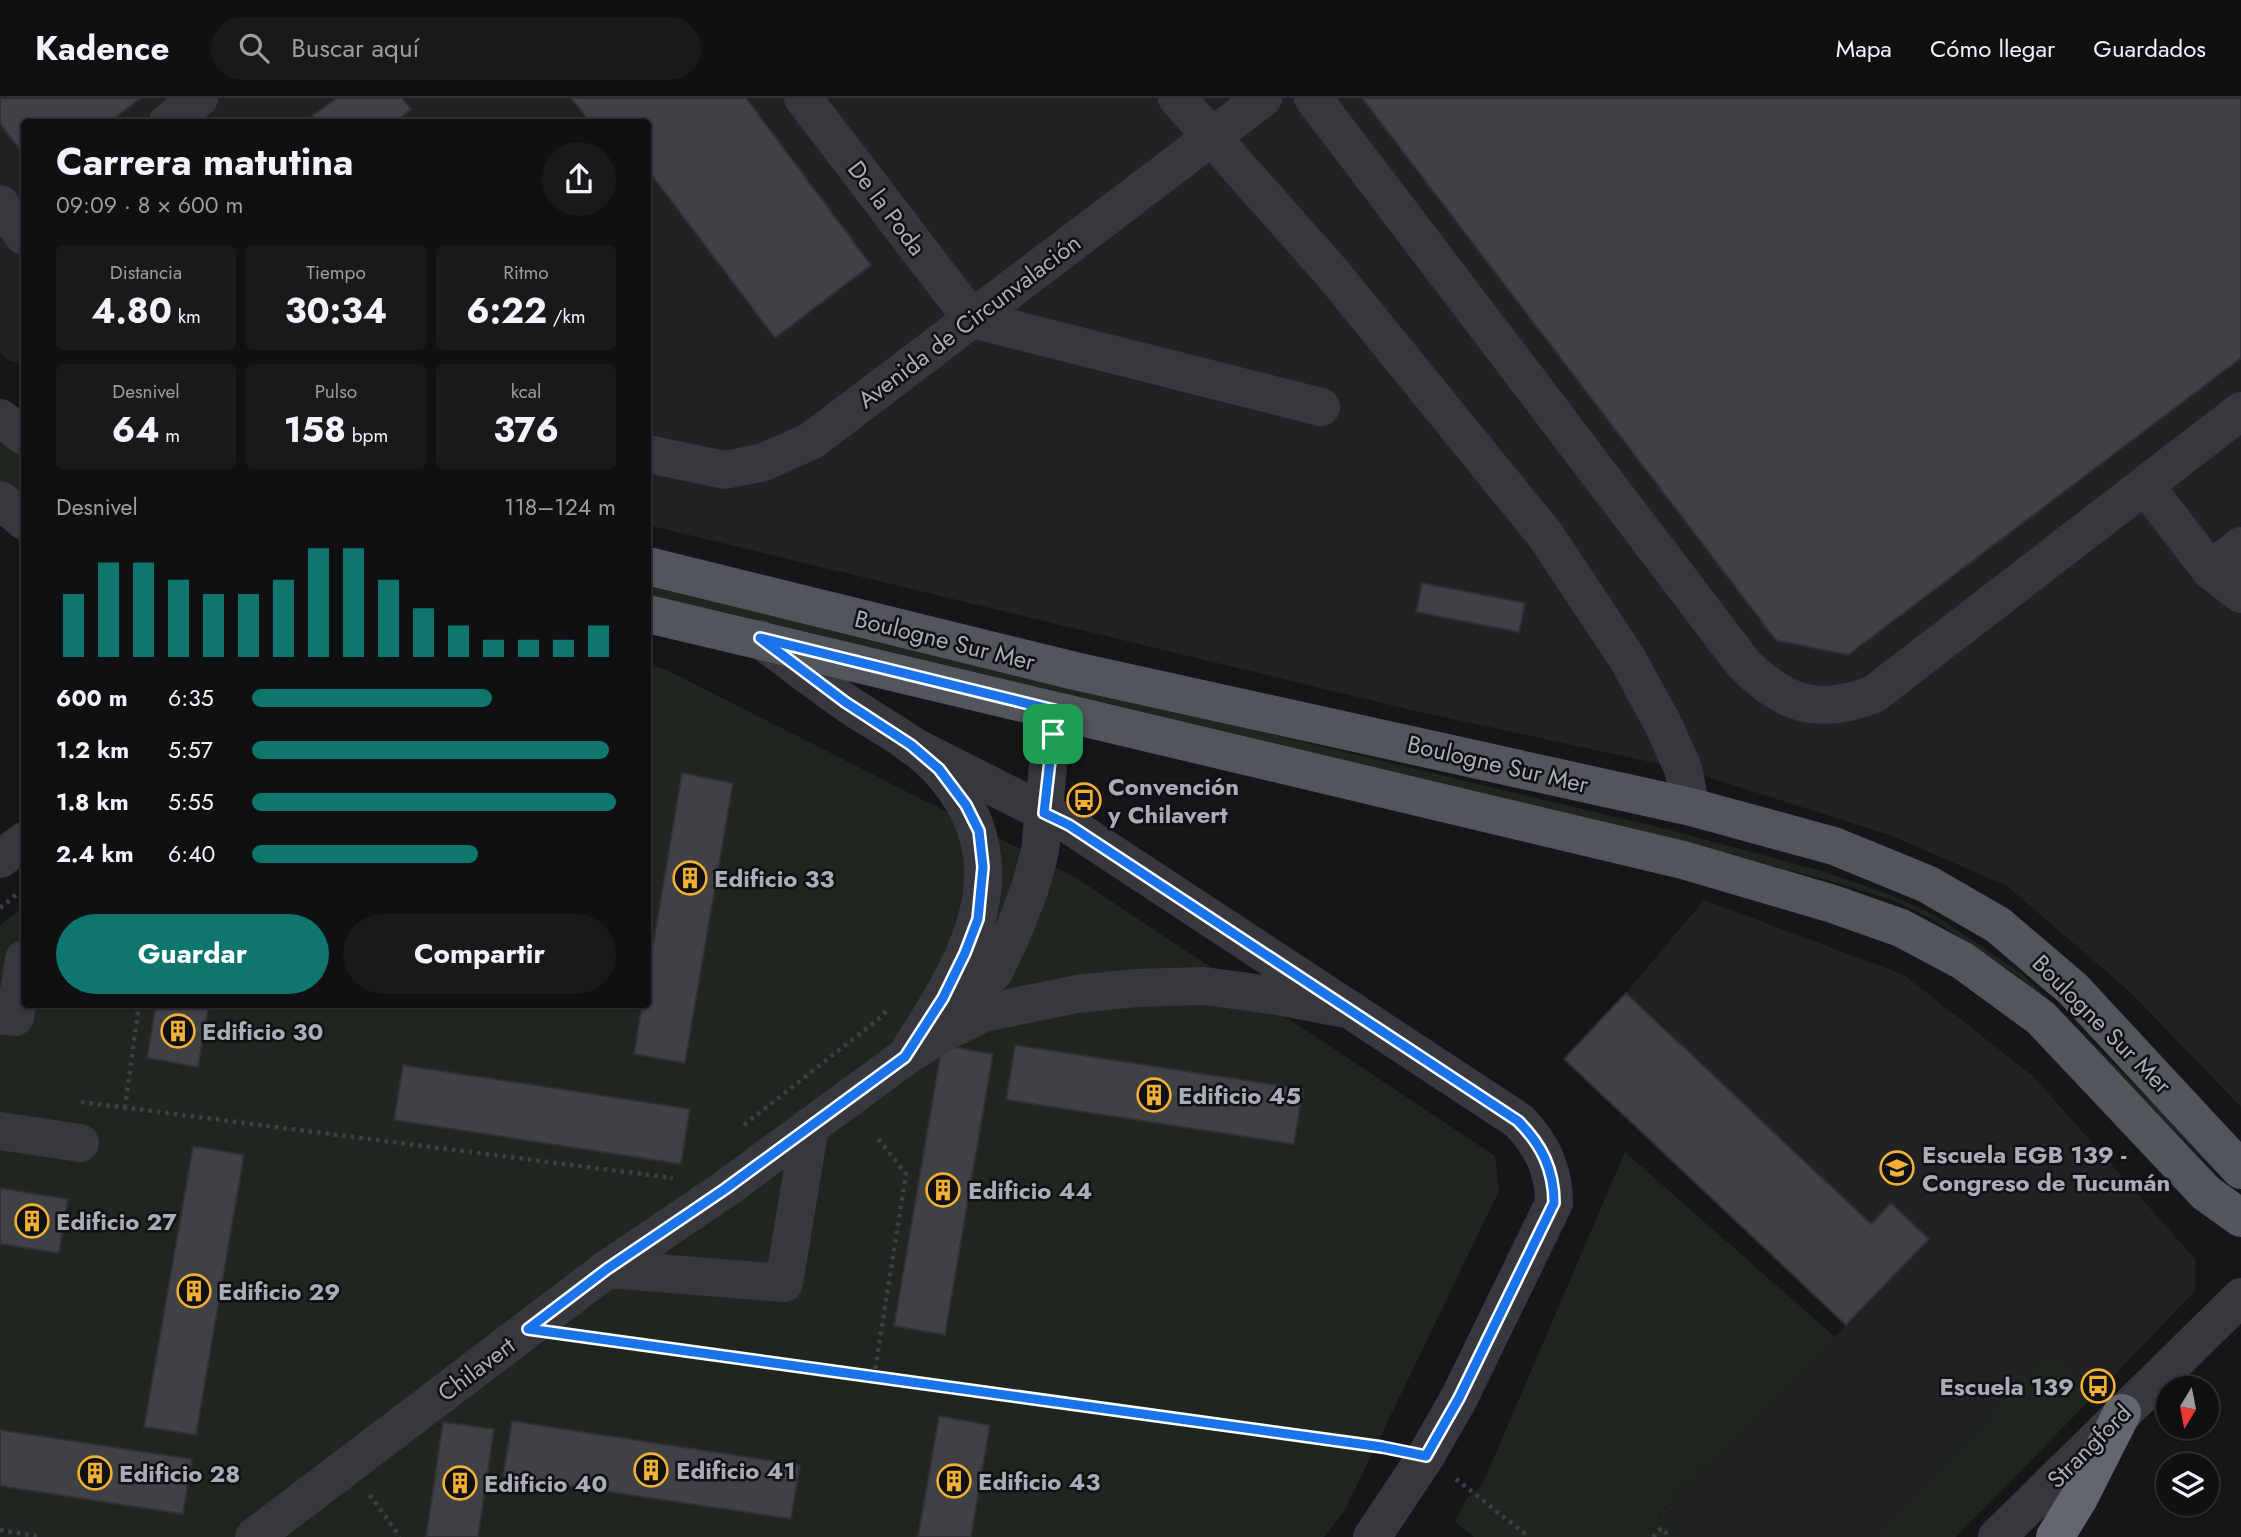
<!DOCTYPE html>
<html lang="es">
<meta charset="utf-8">
<style>
body{margin:0;font-family:Jost,sans-serif;background:#19191b;color:#f1f3f6;height:100vh;display:flex;flex-direction:column;font-size:26px;white-space:nowrap}
*{box-sizing:border-box;margin:0}
p{font-size:23px;color:#9c9d9f}
.icon{flex:none;width:38px;height:38px;fill:none;stroke:currentColor;stroke-width:2;stroke-linecap:round;stroke-linejoin:round}
.map{position:relative;flex:1;overflow:hidden}
.details{position:absolute;left:21px;top:21px;width:630px;height:889px;display:flex;flex-direction:column;background:#101012;border-radius:7px;box-shadow:0 2px 5px #0004,0 0 0 2px #303032}
.details>*{flex:none}
.needle{width:46px;rotate:190deg}
.fabs{position:absolute;left:2156px;top:1278px;display:grid;gap:14px}
.fabs a{display:grid;place-items:center;width:63px;height:63px;border-radius:50%;background:#101012;box-shadow:0 2px 5px #0004,0 0 0 2px #303032;font-size:35px}
.pin{position:absolute;display:grid;place-items:center;width:60px;height:60px;color:#fff;margin:-30px;border-radius:14px;box-shadow:0 4px 10px #0006}
.round{display:grid;place-items:center;flex:none;width:74px;height:74px;border-radius:37px;background:#19191b}
.headline{display:flex;align-items:center;justify-content:space-between;height:119px;padding:0 35px}
h1{font-size:38px;font-weight:700;line-height:52px}
.stats{display:grid;grid-template-columns:repeat(3,1fr);gap:10px;height:119px;padding:7px 35px}
.stats div{display:grid;align-content:center;border-radius:7px;background:#19191b;text-align:center}
.stats b{font-size:35px;font-weight:700}
.stats small{font-size:19px;font-weight:400}
.stats p{font-size:19px}
.chart{height:196px;padding:14px 35px}
.chart p{display:flex;justify-content:space-between}
.chart svg{width:100%;height:126px;margin-top:7px;stroke:#0f766e;stroke-width:6}
.button{display:flex;gap:14px;margin-top:auto;padding:14px 35px}
.button a{flex:1;height:80px;border-radius:42px;background:#0f766e;color:#fff;font-size:28px;font-weight:700;line-height:80px;text-align:center}
.button a+a{background:#19191b;color:#f1f3f6}
ul{padding:0 35px;list-style:none;font-size:23px}
li{display:grid;grid-template-columns:112px 84px 1fr;align-items:center;height:52px}
li i{height:18px;border-radius:9px;background:#0f766e}
header{display:flex;align-items:center;gap:42px;box-sizing:border-box;height:98px;padding:0 35px;background:#101012;border-bottom:2px solid #303032}
header strong{font-size:33px}
nav{display:flex;gap:38px;margin-inline-start:auto;font-size:24px}
.search{width:490px;height:63px;background:#19191b;display:flex;align-items:center;gap:18px;box-sizing:border-box;padding:0 24px;border-radius:38px;color:#9c9d9f;font-size:26px}
.map>svg:first-child{display:block}
.built{fill:#222225}
.green{fill:#1e261f;fill-rule:evenodd}
.building{fill:#404145;stroke:#303034;stroke-width:2}
.lines{fill:none;stroke-linecap:round;stroke-linejoin:round}
.path{stroke:#3d3f44;stroke-width:4.5;stroke-dasharray:3.5 5;stroke-linecap:butt}
.minor{stroke:#37383d;stroke-width:38}
.major{stroke:#53555c;stroke-width:38}
.highway{stroke:#63666e;stroke-width:38}
.route-casing{stroke:#fff;stroke-width:14}
.route{stroke:#1a73e8;stroke-width:9}
.labels{text-anchor:middle;dominant-baseline:central;stroke-width:5;stroke-linejoin:round;paint-order:stroke}
.street-label{font-size:24px;fill:#a8adb8;stroke:#111113}
.poi-label{font-size:24px;font-weight:bold;fill:#a8adb8;stroke:#111113;text-anchor:start}
</style>
<header>
<strong>Kadence</strong>
<div class="search"><svg class="icon" aria-label="search" viewBox="0 0 24 24"><circle cx="10" cy="10" r="6"/><path d="M15 15l6 6"/></svg>Buscar aquí</div>
<nav><a>Mapa</a><a>Cómo llegar</a><a>Guardados</a></nav>
</header>
<div class="map">
<svg width="2241" height="1439" viewBox="0 0 2241 1439">
<rect width="100%" height="100%" fill="#161618"/>
<g class="built">
<path d="M0,0h2241v1009l-111,-115 -123,-106 -115,-50 -209,-67 -272,-59 -763,-185v-403h-624v243l-14,-4 -10,-8z"/>
<path d="M1704,802l200,75 130,102 161,182v32l-99,103 -46,-42 -175,185h-193l-24,-21 188,-191 -282,-266 62,-66z"/>
</g>
<g class="green">
<path d="M0,338l24,18v52l-24,-23z"/>
<path d="M648,487l1018,244 159,43 71,25 40,19 86,58 196,193 -4,3 -194,-193 -86,-57 -39,-19 -71,-22 -159,-40 -1017,-243z"/>
<path d="M648,567l19,5 408,207 420,279 4,35 -155,321 -20,25h-353l19,-112 -51,-9 -21,121h-440l16,-108 -50,-7 -18,115h-426v-51l191,-27 -191,-29v-186l59,9 9,-54 -68,-11v-263l24,-19v98l132,1 -9,53 51,9 11,-62 433,-1 -8,50 51,9 48,-280 -51,-9 -34,200zM942,948l2,289 -50,-10zM403,967l287,44 -9,54 -286,-43zM193,1049l51,8 -49,280 -51,-9zM512,1323l287,44 -8,54 -287,-43z"/>
<path d="M1625,1054l210,185 -177,178 24,22h-208l-19,-15 12,-24 15,-13z"/>
<path d="M2050,1254l46,42 -140,143h-81z"/>
</g>
<g class="building">
<path d="M0,0h141l-32,24h-85v33l-24,-32z"/>
<path d="M337,0h65l9,11 -16,13h-78l-5,-6z"/>
<path d="M571,0h175l125,167 -96,73 -127,-168v-48h-58z"/>
<path d="M1362,0h879v260l-393,297 -72,-15z"/>
<path d="M1422,485l103,20 -6,29 -103,-20z"/>
<path d="M682,675l51,10 -48,280 -51,-9 8,-50h6v-30z"/>
<path d="M1626,895l245,231 20,-21 38,36 -83,86 -282,-266z"/>
<path d="M156,906h53l-11,63 -51,-9z"/>
<path d="M942,947l51,9 -48,281 -51,-9z"/>
<path d="M1015,947l288,44 -9,55 -288,-44z"/>
<path d="M403,967l287,44 -9,55 -287,-44z"/>
<path d="M193,1048l51,9 -48,280 -52,-8z"/>
<path d="M0,1090l68,11 -9,54 -59,-9z"/>
<path d="M939,1318l51,9 -19,112h-53z"/>
<path d="M512,1323l288,44 -9,54 -288,-43z"/>
<path d="M443,1324l51,7 -16,108h-52z"/>
<path d="M0,1332l192,29 -9,55 -183,-28z"/>
</g>
<g class="lines">
<g class="path">
<path d="M0,810l16,-13"/>
<path d="M81,1004l592,76"/>
<path d="M125,1010l14,-104"/>
<path d="M744,1027l137,-108 6,-7"/>
<path d="M580,1238l806,112"/>
<path d="M874,1279l32,-203 -30,-38"/>
<path d="M1456,1381l73,58"/>
<path d="M370,1397l30,42"/>
<path d="M0,1432l42,7"/>
<path d="M1653,1439l8,-9 9,9"/>
</g>
<g class="minor">
<path d="M803,0l169,221"/>
<path d="M1177,0l156,176 213,262 81,122 37,68 19,43 8,38"/>
<path d="M1313,0l430,565c41,42 76,53 131,31l367,-283"/>
<path d="M168,24l31,-24"/>
<path d="M0,106l24,32"/>
<path d="M972,221l349,88"/>
<path d="M0,320l24,18"/>
<path d="M648,356l77,16 39,-8 47,-21 452,-343"/>
<path d="M2145,387l65,85 31,24"/>
<path d="M0,402l24,21"/>
<path d="M2210,472l31,-24"/>
<path d="M760,541c28,21 56,43 85,63 31,22 69,39 95,68 85,94 28,190 -30,279"/>
<path d="M911,647l158,80 450,296c23,24 35,49 35,82l-95,195 -33,58 -54,81"/>
<path d="M0,761l24,-18"/>
<path d="M0,917l15,2 9,-58"/>
<path d="M943,924l51,-50 19,-40 17,-44 10,-37 9,-96 4,-21 14,-21"/>
<path d="M0,1033l80,12"/>
<path d="M607,1171l177,14 26,-157"/>
<path d="M254,1439l353,-268 118,-80 180,-132 40,-25 39,-19 93,-19 59,-6 68,-2 74,10 73,14"/>
<path d="M1997,1439l244,-240"/>
</g>
<g class="major">
<path d="M648,468l427,105 616,136 143,39 93,38 71,41 75,64 168,181"/>
<path d="M648,516l1035,246 150,44 68,24 62,33 78,57 165,175 35,25"/>
</g>
<path class="highway" d="M2055,1439l24,-39 43,-85"/>
</g>
<g class="lines">
<defs>
<path id="route" d="M760,540l306,75 -13,21 -9,79 25,12 449,296c24,24 36,49 36,82l-95,195 -33,58 -44,-9 -854,-118 79,-60 118,-80 180,-132 38,-59 22,-45 13,-34 5,-52 -4,-36 -13,-26 -27,-36 -28,-24 -66,-43z"/>
</defs>
<use href="#route" class="route-casing"/>
<use href="#route" class="route"/>
</g>
<defs>
<symbol id="bus-ring" viewBox="-11 -11 22 22"><circle r="9.5" fill="#111113" stroke="#f2b134" stroke-width="1.5"/><path d="M-5-6H5V4H4V6H2V4H-2V6H-4V4H-5ZM-3.5-4V0h7V-4ZM-3.5 1.2v1.5H-2V1.2ZM2 1.2v1.5H3.5V1.2Z" fill="#f2b134"/></symbol>
<symbol id="building-ring" viewBox="-11 -11 22 22"><circle r="9.5" fill="#111113" stroke="#f2b134" stroke-width="1.5"/><path d="M-4-6H4V6H1V3H-1V6H-4ZM-2.5-4.3h1.7v1.8h-1.7ZM.8-4.3h1.7v1.8H.8ZM-2.5-1h1.7V.8h-1.7ZM.8-1h1.7V.8H.8Z" fill="#f2b134"/></symbol>
<symbol id="school-ring" viewBox="-11 -11 22 22"><circle r="9.5" fill="#111113" stroke="#f2b134" stroke-width="1.5"/><path d="M0-5L7-2L0 1L-7-2ZM-4 1L0 2.5L4 1V4Q0 6-4 4Z" fill="#f2b134"/></symbol>
</defs>
<g fill-rule="evenodd">
<use href="#bus-ring" x="1065" y="683" width="38" height="38"/>
<use href="#building-ring" x="671" y="761" width="38" height="38"/>
<use href="#building-ring" x="159" y="914" width="38" height="38"/>
<use href="#building-ring" x="1135" y="978" width="38" height="38"/>
<use href="#school-ring" x="1878" y="1051" width="38" height="38"/>
<use href="#building-ring" x="924" y="1073" width="38" height="38"/>
<use href="#building-ring" x="13" y="1104" width="38" height="38"/>
<use href="#building-ring" x="175" y="1174" width="38" height="38"/>
<use href="#bus-ring" x="2079" y="1269" width="38" height="38"/>
<use href="#building-ring" x="632" y="1353" width="38" height="38"/>
<use href="#building-ring" x="76" y="1356" width="38" height="38"/>
<use href="#building-ring" x="935" y="1364" width="38" height="38"/>
<use href="#building-ring" x="441" y="1366" width="38" height="38"/>
</g>
<g class="labels">
<g class="street-label">
<text transform="translate(887 110) rotate(53)">De la Poda</text>
<text transform="translate(969 223) rotate(-37)">Avenida de Circunvalación</text>
<text transform="translate(945 542) rotate(14)">Boulogne Sur Mer</text>
<text transform="translate(1498 666) rotate(13)">Boulogne Sur Mer</text>
<text transform="translate(2102 926) rotate(45)">Boulogne Sur Mer</text>
<text transform="translate(476 1271) rotate(-37)">Chilavert</text>
<text transform="translate(2089 1348) rotate(-45)">Strangford</text>
</g>
<g class="poi-label">
<text x="1108" y="688">Convención<tspan x="1108" dy="28">y Chilavert</tspan></text>
<text x="714" y="780">Edificio 33</text>
<text x="202" y="933">Edificio 30</text>
<text x="1178" y="997">Edificio 45</text>
<text x="1922" y="1056">Escuela EGB 139 -<tspan x="1922" dy="28">Congreso de Tucumán</tspan></text>
<text x="968" y="1092">Edificio 44</text>
<text x="56" y="1123">Edificio 27</text>
<text x="218" y="1193">Edificio 29</text>
<text x="2074" y="1288" text-anchor="end">Escuela 139</text>
<text x="676" y="1372">Edificio 41</text>
<text x="119" y="1375">Edificio 28</text>
<text x="978" y="1383">Edificio 43</text>
<text x="484" y="1385">Edificio 40</text>
</g>
</g>
</svg>
<div class="fabs">
<a><svg class="needle" viewBox="-14 -14 28 28"><path d="M0-13l5 13h-10z" fill="#e53935"/><path d="M0 13l5-13h-10z" fill="#9c9d9f"/></svg></a>
<a><svg class="icon" aria-label="layers" viewBox="0 0 24 24"><path d="M12 4l9 5-9 5-9-5zM3 14l9 5 9-5"/></svg></a>
</div>
<div class="pin" style="left:1053px;top:636px;background:#1e9e55"><svg class="icon" aria-label="arrive" viewBox="0 0 24 24"><path d="M6 21V4h12l-3 4 3 4H6"/></svg></div>
<section class="details">
<div class="headline"><div><h1>Carrera matutina</h1><p>09:09 · 8 × 600 m</p></div><a class="round"><svg class="icon" aria-label="share" viewBox="0 0 24 24"><path d="M12 15V3M7 8l5-5 5 5M5 13v7h14v-7"/></svg></a></div>
<div class="stats">
<div><p>Distancia</p><b>4.80<small> km</small></b></div>
<div><p>Tiempo</p><b>30:34</b></div>
<div><p>Ritmo</p><b>6:22<small> /km</small></b></div>
</div>
<div class="stats">
<div><p>Desnivel</p><b>64<small> m</small></b></div>
<div><p>Pulso</p><b>158<small> bpm</small></b></div>
<div><p>kcal</p><b>376</b></div>
</div>
<div class="chart"><p><span>Desnivel</span>118–124 m</p>
<svg viewBox="0 0 160 44" preserveAspectRatio="none"><path d="M5 44V22M15 44V11M25 44V11M35 44V17M45 44V22M55 44V22M65 44V17M75 44V6M85 44V6M95 44V17M105 44V27M115 44V33M125 44V38M135 44V38M145 44V38M155 44V33"/></svg>
</div>
<ul>
<li><b>600 m</b>6:35<i style="width:66%"></i></li>
<li><b>1.2 km</b>5:57<i style="width:98%"></i></li>
<li><b>1.8 km</b>5:55<i style="width:100%"></i></li>
<li><b>2.4 km</b>6:40<i style="width:62%"></i></li>
</ul>
<div class="button"><a>Guardar</a><a>Compartir</a></div>
</section>
</div>
